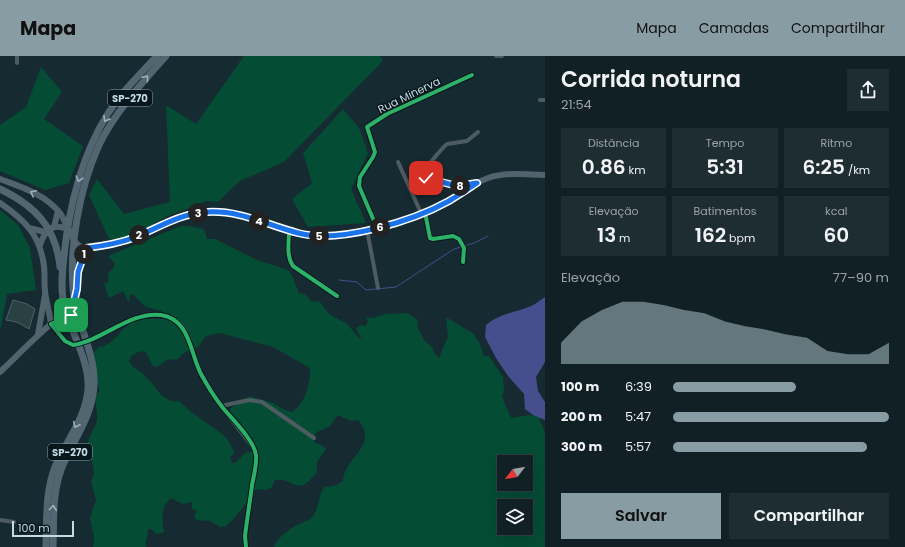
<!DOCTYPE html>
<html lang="pt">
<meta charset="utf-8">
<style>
body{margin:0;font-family:Poppins,sans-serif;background:#1e2d32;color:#f1f3f6;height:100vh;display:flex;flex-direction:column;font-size:15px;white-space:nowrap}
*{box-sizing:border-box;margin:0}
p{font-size:13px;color:#9ca3a7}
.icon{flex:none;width:22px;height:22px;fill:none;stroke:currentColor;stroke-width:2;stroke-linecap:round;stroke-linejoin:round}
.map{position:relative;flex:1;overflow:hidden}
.sheet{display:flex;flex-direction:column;background:#102025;width:360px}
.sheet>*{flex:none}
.needle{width:26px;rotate:239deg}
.buttons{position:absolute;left:497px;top:399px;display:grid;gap:8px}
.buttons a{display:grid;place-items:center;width:36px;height:36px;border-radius:0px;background:#102025;box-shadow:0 4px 16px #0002,0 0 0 1px #303e42;font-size:20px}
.scale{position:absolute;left:12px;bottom:10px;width:62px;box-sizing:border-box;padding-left:4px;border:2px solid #c6dae1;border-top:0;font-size:11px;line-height:14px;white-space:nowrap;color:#c6dae1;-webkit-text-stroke:3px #07171c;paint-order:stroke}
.pin{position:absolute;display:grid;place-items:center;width:34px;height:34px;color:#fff;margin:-17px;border-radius:8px;box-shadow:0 2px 6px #0006}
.km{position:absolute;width:20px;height:20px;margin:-10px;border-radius:50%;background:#222;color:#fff;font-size:11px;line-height:20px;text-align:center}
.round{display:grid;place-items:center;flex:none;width:42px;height:42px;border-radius:0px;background:#1e2d32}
.summary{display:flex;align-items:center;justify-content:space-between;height:68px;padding:0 16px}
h1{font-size:22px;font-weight:600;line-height:30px}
.figures{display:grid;grid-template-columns:repeat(3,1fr);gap:6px;height:68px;padding:4px 16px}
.figures div{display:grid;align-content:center;border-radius:0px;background:#1e2d32;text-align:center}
.figures b{font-size:20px;font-weight:600}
.figures small{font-size:11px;font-weight:400}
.figures p{font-size:11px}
.chart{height:112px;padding:8px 16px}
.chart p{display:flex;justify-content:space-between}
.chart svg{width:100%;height:72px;margin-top:4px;fill:#889da3;opacity:.7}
.action{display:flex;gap:8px;margin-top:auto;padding:8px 16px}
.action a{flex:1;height:46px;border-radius:0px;background:#889da3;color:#111;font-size:16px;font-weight:600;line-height:46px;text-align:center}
.action a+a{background:#1e2d32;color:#f1f3f6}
ul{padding:0 16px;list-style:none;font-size:13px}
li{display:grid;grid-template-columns:64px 48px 1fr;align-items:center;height:30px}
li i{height:10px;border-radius:5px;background:#889da3}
header{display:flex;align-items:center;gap:24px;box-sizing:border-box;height:56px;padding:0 20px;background:#889da3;color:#111}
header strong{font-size:19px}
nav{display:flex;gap:22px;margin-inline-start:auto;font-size:14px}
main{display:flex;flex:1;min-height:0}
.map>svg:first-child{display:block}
.green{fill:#054c35;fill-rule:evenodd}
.water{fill:#474e8d}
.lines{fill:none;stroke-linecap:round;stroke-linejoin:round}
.stream{stroke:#474e8d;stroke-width:1}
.building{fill:#2a4143;stroke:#4e6062}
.minor{stroke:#4d5c61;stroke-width:4}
.primary{stroke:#51646d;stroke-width:6}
.trunk{stroke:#526672;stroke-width:7}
.cycleway-casing{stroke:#07171c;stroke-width:6}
.cycleway{stroke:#2db169;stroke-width:4}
.oneway{stroke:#9db1ba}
.oneway2{stroke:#9db1b8}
.route-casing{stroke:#fff;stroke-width:8}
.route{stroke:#1a73e8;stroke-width:5}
.labels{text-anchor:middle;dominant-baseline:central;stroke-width:3;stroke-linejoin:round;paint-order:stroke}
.shield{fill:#07171c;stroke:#8da0a6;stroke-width:1}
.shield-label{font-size:10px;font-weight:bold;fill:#c6dae1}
.street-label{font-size:11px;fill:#c6dae1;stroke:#07171c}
</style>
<header>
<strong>Mapa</strong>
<nav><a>Mapa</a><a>Camadas</a><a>Compartilhar</a></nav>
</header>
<main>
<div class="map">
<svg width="545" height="491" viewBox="0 0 545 491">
<rect width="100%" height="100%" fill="#152b31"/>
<g class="green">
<path d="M244,0h136l3,5 -99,101 -44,19 -22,21 -11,-1 -39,15 -45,25 -14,-2 -20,-44 8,-16 27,35 46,-12 -4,-97 30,19z"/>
<path d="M41,11l21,25 -18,27 39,27 -14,37 -24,7 -45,-19v-46l26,-18z"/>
<path d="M343,53l16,19 9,25 -17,36 15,34 -58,4 -16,-28 20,-16 -9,-30z"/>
<path d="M0,154l18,15 12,23 6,42 -29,4 -6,33 -1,1z"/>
<path d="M181,170h7l16,3 3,10h8l42,21 31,10 4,6 7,17 7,2 5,6 9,1 9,12 18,10 13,15 1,-1 -5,-10 5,-3 5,1 2,-6 -4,-3 9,1 12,-4 22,-1 10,6 1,9 6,12 8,7 3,7 4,4 9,-22 -2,-18c10,3 17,11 26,14l8,12 4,12h5l14,21 1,14 -2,6 9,21 19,-3 10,2v4l5,11v115h-271c3,-9 16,-19 25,-23 4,-2 8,-3 11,-5 9,-7 8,-23 14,-32l13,-2 6,-4c1,-23 37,-36 15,-61l-7,1 -13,-6 -8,11 -13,6 -4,5 2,6 7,2 4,4c-6,9 -11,12 -9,23 -21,27 -22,5 -42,8l-3,7 -6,3c-12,-3 -14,2 -19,11 -1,4 -17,22 -21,25 -1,0 -4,1 -6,1l-10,-6 -13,-1 -3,-3 3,-7 -5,-1v-7l-9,2 -12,-6c-11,9 -9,22 -7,34l-7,2 -6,-5h-3c0,7 -3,12 -2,18h-53l1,-10 -4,-19 6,-18 -5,-19c8,-13 -4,-24 -3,-38 1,-9 9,-16 9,-25 1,-6 -2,-12 -1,-19 0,-3 2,-5 3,-8 1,-8 -7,-13 -8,-19 -3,-9 2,-20 8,-25 13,0 21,-18 32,-24 12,-7 28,-2 37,-6l-6,-6 -16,-4 -14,-13 -3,2 1,5h-2l-5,-10 -14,7 -5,-14 5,-3 -1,-8 5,-4 2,-5 -6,-7 1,-2zM219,277l54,14 37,21c1,15 -5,36 -18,44l-7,-2 -12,-7 -24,-7v2l-19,10 1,4c9,12 21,23 23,39l-9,2 -10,10h-3l-2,-7 5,-3 -7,-13 -6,-6 -32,-23 -11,-10h-8l-10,-6 -11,-14 -9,-9 -9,-6 -3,-5c3,-8 8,-9 16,-10 7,10 6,24 21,9l12,-1 7,-7 13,-5 8,-11zM504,406h22v22h-22zM504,450h22v22h-22z"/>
</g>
<path class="water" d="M545,241v65l-9,15 2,14 7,11v18l-12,-5 -8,-6 -1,-15 -16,-18 -12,-18 -11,-21 1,-12c14,-12 29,-12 45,-19 5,-2 9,-6 14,-9z"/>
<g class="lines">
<g class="stream">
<path d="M464,190l10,-3 14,-7"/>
<path d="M339,224l18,2 9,8 30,-3 58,-38 7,-2"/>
</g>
</g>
<path class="building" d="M13,244l14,4 8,5 -6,20 -12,-7 -11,-2z"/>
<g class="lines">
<g class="minor">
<path d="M17,0v7"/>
<path d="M496,0h6"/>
<path d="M540,44h5"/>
<path d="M398,106l23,51"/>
<path d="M473,128c-13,2 -40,3 -49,-9 0,-3 0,-3 2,-6 0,-2 19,-24 21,-25l20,-3 11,-9"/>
<path d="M425,156l5,26 3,1 20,-3 6,3 5,9 -1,14"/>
<path d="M377,172l-18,-42 1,-9 13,-20 2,-5 -8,-25 20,-13 85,-39"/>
<path d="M367,174l11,58"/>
<path d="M289,175c0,11 -3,25 4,35l44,30"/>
<path d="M76,240l1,-24 9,-24"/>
<path d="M74,248c-5,15 -9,15 -23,20l14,17 8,4 16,-4 52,-25 10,-2 12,1 8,2 8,5 6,7 16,45 20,32 34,44 1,15 -11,71 1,11"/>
<path d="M221,350l28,-6 13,2 52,36"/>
<path d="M0,464l14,2"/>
</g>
<g class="primary">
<path d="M0,123c21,8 45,15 60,34 6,8 12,32 22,34 6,1 12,0 18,-1 35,-4 61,-26 94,-32 41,-9 67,10 105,20 14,3 30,3 45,1 33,-5 75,-17 105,-34 13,-8 25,-18 39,-23 18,-6 38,-4 57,-3"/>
<path d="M0,147c25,17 40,32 44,63 1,8 0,17 1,25 1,11 5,22 6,33 -18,15 -34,32 -51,48"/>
<path d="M54,171l4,-16"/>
<path d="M29,172l16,4"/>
<path d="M40,189c5,-15 13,-23 29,-15"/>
<path d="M38,278l7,-39"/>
</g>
<g class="trunk">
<path d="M0,133c35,17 56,38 60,78"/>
<path d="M46,491c1,-28 -1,-54 9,-80 11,-26 31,-49 33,-78 2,-30 -20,-60 -25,-90 -3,-20 1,-40 3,-60 7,-50 21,-99 52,-140 12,-15 26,-29 39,-43"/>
<path d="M53,491c1,-27 -1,-52 8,-77 11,-29 31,-52 33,-84 2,-30 -15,-58 -20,-88 -6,-48 5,-109 25,-153 16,-33 43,-62 67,-89"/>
</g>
<defs>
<g id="cycleway">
<path d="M425,156l5,26 3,1 20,-3 6,3 5,9 -1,14"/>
<path d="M377,172l-18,-42 1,-9 13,-20 2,-5 -8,-25 20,-13 85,-39"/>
<path d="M289,175c0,11 -3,25 4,35l44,30"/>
<path d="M86,192l-9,24v17l-6,26 -6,4 -14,5 14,17 8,4c31,-5 57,-34 88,-30 29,4 29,38 40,59 6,11 14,24 22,34 9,11 31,32 33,47 1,9 -2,20 -4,30 -2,17 -5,34 -7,51l1,11"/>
</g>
</defs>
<use href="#cycleway" class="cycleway-casing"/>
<use href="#cycleway" class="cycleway"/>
</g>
<defs><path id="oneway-chevron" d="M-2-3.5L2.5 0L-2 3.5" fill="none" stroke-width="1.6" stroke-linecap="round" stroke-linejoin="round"/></defs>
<g class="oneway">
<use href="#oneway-chevron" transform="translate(146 22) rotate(-49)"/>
<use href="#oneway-chevron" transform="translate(106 63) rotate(120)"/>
<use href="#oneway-chevron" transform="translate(79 123) rotate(107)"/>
<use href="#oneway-chevron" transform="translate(76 369) rotate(117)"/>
<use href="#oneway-chevron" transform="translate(53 452) rotate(-85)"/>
</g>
<use class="oneway2" href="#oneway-chevron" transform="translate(33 137) rotate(-153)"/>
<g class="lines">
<defs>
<path id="route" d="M71,259l6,-26 1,-17 8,-24c18,-2 34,-5 50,-11 23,-10 46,-24 71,-25 33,-2 60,13 91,21 41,11 115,-12 151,-32 10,-6 19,-12 28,-18l-20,3 -31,-8"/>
</defs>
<use href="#route" class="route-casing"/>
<use href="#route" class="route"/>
</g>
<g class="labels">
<g class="shield">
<rect x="108" y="34" width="44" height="16" rx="3"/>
<rect x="48" y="388" width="44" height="16" rx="3"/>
</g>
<g class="shield-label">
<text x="130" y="42">SP-270</text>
<text x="70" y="396">SP-270</text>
</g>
<g class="street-label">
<text transform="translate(409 39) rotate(-26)">Rua Minerva</text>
</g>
</g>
</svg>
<div class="buttons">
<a><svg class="needle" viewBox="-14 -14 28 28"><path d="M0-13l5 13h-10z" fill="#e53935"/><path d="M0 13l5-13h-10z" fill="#9ca3a7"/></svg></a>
<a><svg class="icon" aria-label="layers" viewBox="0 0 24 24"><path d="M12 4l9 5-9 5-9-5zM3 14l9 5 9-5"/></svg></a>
</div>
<div class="scale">100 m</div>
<div class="pin" style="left:71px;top:259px;background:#1e9e55"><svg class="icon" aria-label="arrive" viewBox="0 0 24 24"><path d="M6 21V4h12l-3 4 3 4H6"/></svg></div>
<div class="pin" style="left:426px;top:122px;background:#d93025"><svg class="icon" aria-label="check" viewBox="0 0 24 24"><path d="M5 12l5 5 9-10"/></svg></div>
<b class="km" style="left:84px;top:198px">1</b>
<b class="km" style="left:139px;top:179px">2</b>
<b class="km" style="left:198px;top:157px">3</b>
<b class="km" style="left:259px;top:165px">4</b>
<b class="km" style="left:319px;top:180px">5</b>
<b class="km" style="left:380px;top:171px">6</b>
<b class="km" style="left:460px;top:130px">8</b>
</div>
<section class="sheet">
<div class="summary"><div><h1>Corrida noturna</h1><p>21:54</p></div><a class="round"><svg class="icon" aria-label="share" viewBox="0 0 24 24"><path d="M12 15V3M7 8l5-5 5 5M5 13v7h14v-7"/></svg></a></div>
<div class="figures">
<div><p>Distância</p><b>0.86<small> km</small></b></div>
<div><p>Tempo</p><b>5:31</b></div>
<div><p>Ritmo</p><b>6:25<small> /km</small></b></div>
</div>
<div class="figures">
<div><p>Elevação</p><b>13<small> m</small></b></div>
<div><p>Batimentos</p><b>162<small> bpm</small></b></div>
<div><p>kcal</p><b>60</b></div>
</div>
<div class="chart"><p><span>Elevação</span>77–90 m</p>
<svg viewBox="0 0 160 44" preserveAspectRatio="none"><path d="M0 44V31L10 18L20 11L30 6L40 6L50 8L60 11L70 13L80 18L90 21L100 23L110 26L120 28L130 36L140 38L150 38L160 31V44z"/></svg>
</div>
<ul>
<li><b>100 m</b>6:39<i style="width:57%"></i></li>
<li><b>200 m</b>5:47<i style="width:100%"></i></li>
<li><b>300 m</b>5:57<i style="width:90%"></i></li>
</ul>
<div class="action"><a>Salvar</a><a>Compartilhar</a></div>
</section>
</main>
